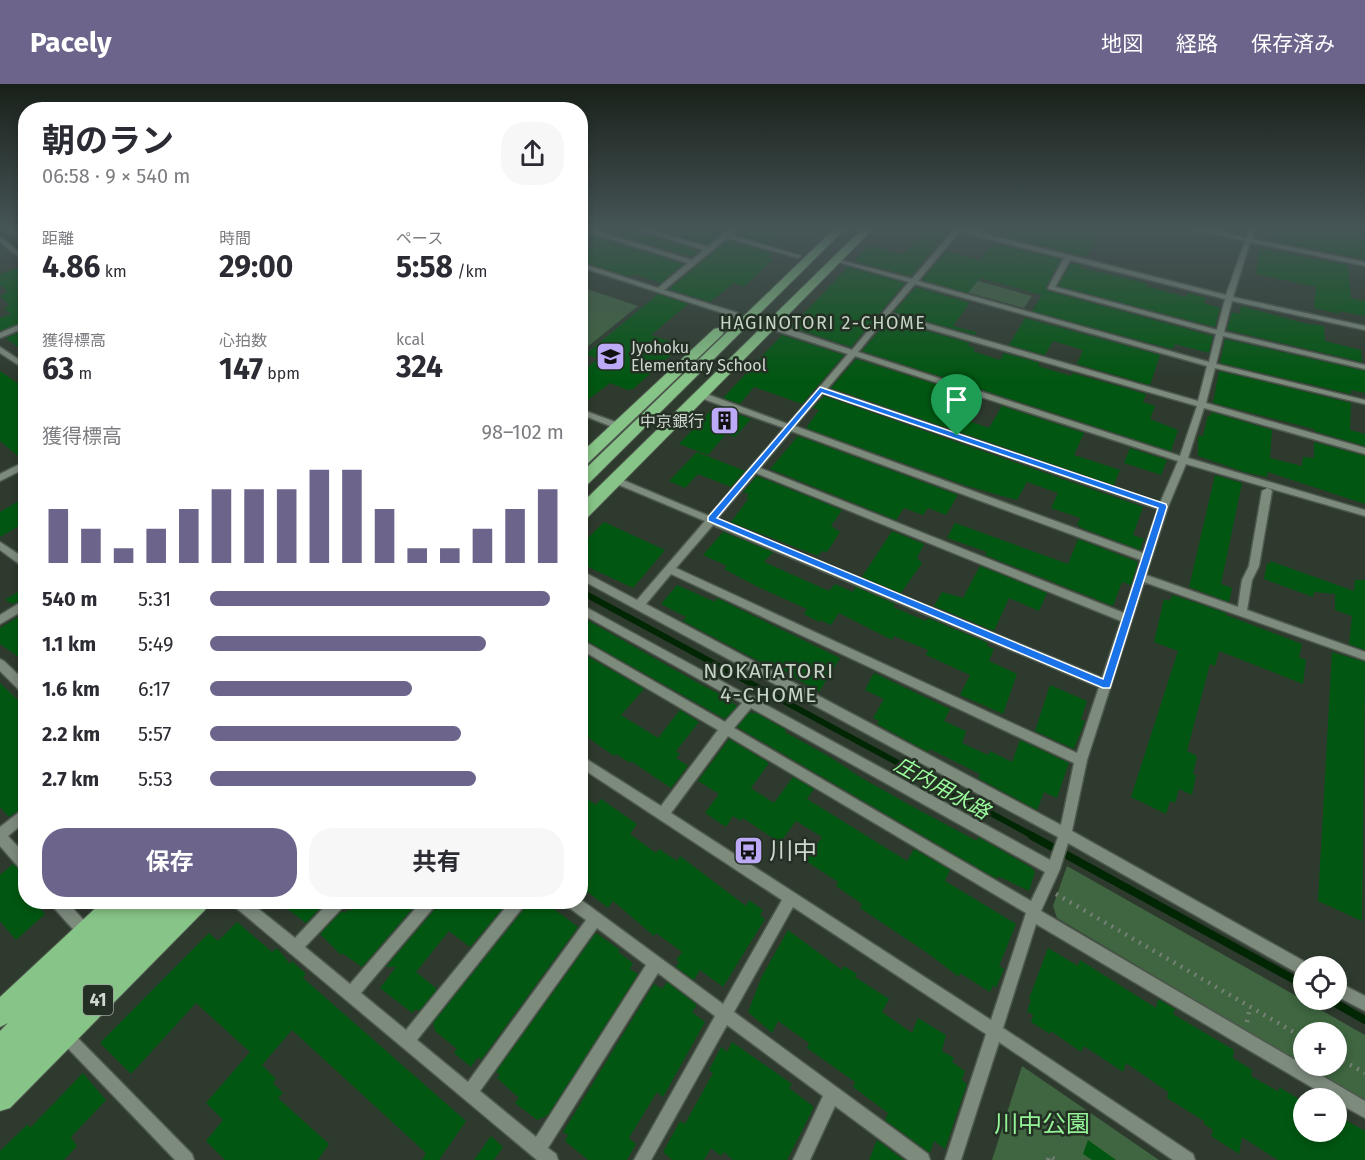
<!DOCTYPE html>
<html lang="ja">
<meta charset="utf-8">
<style>
body{margin:0;font-family:"Fira Sans","Noto Sans JP",sans-serif;background:#f7f7f7;color:#2b2b33;height:100vh;display:flex;flex-direction:column;font-size:22px;white-space:nowrap}
*{box-sizing:border-box;margin:0}
p{font-size:20px;color:#7c7c81}
.icon{flex:none;width:33px;height:33px;fill:none;stroke:currentColor;stroke-width:2;stroke-linecap:round;stroke-linejoin:round}
.map{position:relative;flex:1;overflow:hidden}
.sheet{position:absolute;left:18px;top:18px;width:570px;height:807px;display:flex;flex-direction:column;background:#fff;border-radius:24px;box-shadow:0 3px 9px #0003}
.sheet>*{flex:none}
.tools{position:absolute;left:1293px;top:872px;display:grid;gap:12px}
.tools a{display:grid;place-items:center;width:54px;height:54px;border-radius:50%;background:#fff;box-shadow:0 3px 9px #0003;font-size:30px}
.pin{position:absolute;display:grid;place-items:center;width:51px;height:51px;color:#fff;margin:-62px -26px;border-radius:50% 50% 50% 0;rotate:-45deg;box-shadow:0 0 6px #0007}
.pin .icon{rotate:45deg}
.round{display:grid;place-items:center;flex:none;width:63px;height:63px;border-radius:24px;background:#f7f7f7}
.overview{display:flex;align-items:center;justify-content:space-between;height:102px;padding:0 24px}
h1{font-size:33px;font-weight:700;line-height:45px}
.figures{display:grid;grid-template-columns:repeat(3,1fr);gap:9px;height:102px;padding:6px 24px}
.figures div{display:grid;align-content:center}
.figures b{font-size:30px;font-weight:700}
.figures small{font-size:16px;font-weight:400}
.figures p{font-size:16px}
.chart{height:168px;padding:12px 24px}
.chart p{display:flex;justify-content:space-between}
.chart svg{width:100%;height:108px;margin-top:6px;stroke:#6c648b;stroke-width:6}
.button{display:flex;gap:12px;margin-top:auto;padding:12px 24px}
.button a{flex:1;height:69px;border-radius:24px;background:#6c648b;color:#fff;font-size:24px;font-weight:700;line-height:69px;text-align:center}
.button a+a{background:#f7f7f7;color:#2b2b33}
ul{padding:0 24px;list-style:none;font-size:20px}
li{display:grid;grid-template-columns:96px 72px 1fr;align-items:center;height:45px}
li i{height:15px;border-radius:8px;background:#6c648b}
header{display:flex;align-items:center;gap:36px;box-sizing:border-box;height:84px;padding:0 30px;background:#6c648b;color:#fff}
header strong{font-size:28px}
nav{display:flex;gap:33px;margin-inline-start:auto;font-size:21px}
.map>svg:first-child{display:block}
.green{fill:#3f6640}
.lines{fill:none;stroke-linecap:round;stroke-linejoin:round}
.stream-far2{stroke:#002603;stroke-width:4}
.stream-far1{stroke:#002603;stroke-width:6}
.stream{stroke:#002603;stroke-width:8}
.building{fill:#015711}
.minor-casing{stroke:#4e584e;stroke-width:3}
.highway-casing{stroke:#4e584e;stroke-width:2}
.path{stroke:#768176;stroke-width:4.5;stroke-dasharray:2 6;stroke-linecap:butt}
.minor{fill:#7d8b7d;fill-rule:evenodd}
.highway{fill:#87c487;fill-rule:evenodd}
.route{fill:#1a73e8;stroke:#fff;stroke-width:1.5;fill-rule:evenodd}
.labels{text-anchor:middle;dominant-baseline:central;stroke-width:5;stroke-linejoin:round;paint-order:stroke}
.far-poi-label{font-size:16px;fill:#cfd7cf;stroke:#243024;text-anchor:start}
.far-neighbourhood-label{font-size:18px;letter-spacing:1.5px;fill:#c5d4c4;stroke:#243024}
.shield{fill:#243024;stroke:#9ca59c;stroke-width:1.5}
.shield-label{font-size:18px;font-weight:bold;fill:#cfd7cf}
.neighbourhood-label{font-size:21px;letter-spacing:1.5px;fill:#c5d4c4;stroke:#243024}
.water-label{font-size:21px;font-style:italic;fill:#9cfb9d;stroke:#243024}
.near-poi-label{font-size:24px;fill:#cfd7cf;stroke:#243024;text-anchor:start}
.near-park-label{font-size:24px;fill:#94f396;stroke:#243024}
</style>
<header>
<strong>Pacely</strong>
<nav><a>地図</a><a>経路</a><a>保存済み</a></nav>
</header>
<div class="map">
<svg width="1365" height="1076" viewBox="0 0 1365 1076">
<rect width="100%" height="100%" fill="#2e3a2e"/>
<g class="green">
<path d="M971,195l61,17 -8,12 -62,-17z"/>
<path d="M581,203l57,19 -57,46 -1,-65z"/>
<path d="M1067,782l298,169v65l-59,-35h30v-33h-32l-1,32 -246,-146 -4,-12z"/>
<path d="M1022,982l137,94h-167z"/>
</g>
<g class="lines">
<path class="stream-far2" d="M0,148l26,21"/>
<path class="stream-far1" d="M580,507l455,246"/>
<g class="stream">
<path d="M1032,752l272,149"/>
<path d="M1328,915l37,21"/>
</g>
</g>
<g class="building">
<path d="M652,144h75l-20,16z"/>
<path d="M740,144h44l-17,16 -32,-10z"/>
<path d="M927,144h20l1,2 -37,46 -57,-15 15,-16 34,9z"/>
<path d="M1004,144h100l-17,29 -88,-22z"/>
<path d="M1278,144h87v31l-89,-17z"/>
<path d="M632,146l67,21 -7,6 -85,-25z"/>
<path d="M585,149l98,31 -22,19 -27,-9 -4,3 -50,-16v-8l15,-10 -15,-5v-4z"/>
<path d="M728,156l45,13 -5,4 5,2 -29,28 -10,-4 -24,19 -41,-13z"/>
<path d="M993,159l68,16 -15,28 2,4 165,45 -4,17 -34,-9 -2,5 -9,-2 -132,-36 10,-16 -62,-17 -12,15 -46,-13 24,-29 34,9z"/>
<path d="M1259,164l89,17 3,33 14,3v15l-26,-5v3l-25,-6 2,-21 -60,-13z"/>
<path d="M1071,179l12,2 -2,3 66,15 -1,3 40,11 2,-4 18,5 -2,5 16,5 -5,19 -157,-41z"/>
<path d="M24,181l2,55 -26,11v-13l11,-4 -7,-6 6,-2 -10,-10 8,-4 -8,-7v-11z"/>
<path d="M848,183l57,16 -54,64 -60,-20z"/>
<path d="M916,203l54,16 -17,23 23,6 -1,3 -81,-23z"/>
<path d="M658,210l30,10 -37,31 23,8 -10,9 8,2 -39,35 -5,1 -18,-7 -30,23v-33l18,-14 -12,-5z"/>
<path d="M1241,222l63,17 20,3 1,15 36,9 1,12 -135,-32 5,-18 7,2z"/>
<path d="M1025,234l135,37 -10,30 -73,-21 6,-14 -30,-9 -8,14 -36,-10z"/>
<path d="M888,236l82,23 -2,3 7,2 -2,3 27,9 4,-7 36,10 -2,3 33,10 1,-3 74,21 -3,8 12,4 -5,13 28,11 -7,21 -309,-100z"/>
<path d="M26,246v23l-20,-15z"/>
<path d="M782,251l62,20 -42,49 -48,-17 -14,17 -17,-6z"/>
<path d="M1225,255l140,32v22l-14,-3v4l-131,-31z"/>
<path d="M856,275l110,35 -14,21 37,13 13,-22 82,27 -10,22 46,15 -6,15 -283,-97z"/>
<path d="M0,287l26,18v70l-3,1 -23,-19z"/>
<path d="M1219,287l132,32 -1,27 15,4v12l-51,-15v-2l-101,-26z"/>
<path d="M824,312l319,111 -10,28 11,4 -4,11 -58,-22 -5,-3 3,-7 -29,-10 7,-15 -31,-11 -10,18 -15,-4 -38,-11 -158,-57 13,-18 -6,-2z"/>
<path d="M715,322l36,13 -16,18 -9,-3 -18,21 -29,-11z"/>
<path d="M1211,328l61,18 -2,28 32,8 1,-9 11,1v-16l51,14v48l-97,-32 -1,5 -23,-5 -46,-16v-20h5l5,-21 3,1z"/>
<path d="M798,352l160,59 -12,20 -18,-7 -5,7 -19,-7 -8,12 -126,-51z"/>
<path d="M1130,364l37,12 -6,15 -37,-12z"/>
<path d="M697,368l48,19 -14,16 -33,-13 -13,14 -16,-7z"/>
<path d="M1215,391l27,8 -21,101 11,4 -3,14 -40,-15z"/>
<path d="M757,392l85,34 -11,16 9,6 -13,20 -5,-1 -4,5 -87,-34 18,-24 -3,-1 3,-3 -6,-2z"/>
<path d="M26,413v25l-26,15v-25z"/>
<path d="M604,438l61,28 -32,38 -53,-25v-17z"/>
<path d="M955,439l113,41 10,-25 60,23 -7,23 -9,-3 -9,24 -128,-51 2,-3 -40,-14z"/>
<path d="M892,447l32,13 -7,14 5,5 -21,30 -39,-16z"/>
<path d="M723,448l50,20 -9,10 65,29 6,-7 18,8 3,-5 39,17 -2,3 33,14 2,-3 60,25 -1,3 7,3 -5,12 28,13 -14,40 -43,-19 10,-20 -44,-20 2,-5 -34,-14 -2,4 -53,-27 -8,12 -11,-5 -1,2 -15,-8 3,-5 -51,-23 -32,-17 3,-3 -24,-11z"/>
<path d="M1270,477l84,30 1,-11h10v70l-16,-6 3,-28 -17,-6v-16l-21,-2 -1,5 -49,-18 3,-16 3,1z"/>
<path d="M980,482l67,27 -8,18 -30,-13 -15,33 -60,-25 8,-14 21,6z"/>
<path d="M677,501l38,17 2,-4 123,60 -21,34 -47,-28 -2,3 -87,-46 3,-4 -25,-13z"/>
<path d="M26,503v10l-13,7 -8,-4z"/>
<path d="M1173,511l53,18v2l76,29 -3,13 7,3 -3,24 -84,-33 -4,15 -5,-2 -23,87 10,5 -4,18 3,1 -4,20 -13,-6 -4,14 -5,-2 -4,13 -35,-17 47,-146 -24,-9 10,-43 5,2z"/>
<path d="M26,528v50l-26,-18v-16z"/>
<path d="M580,532l120,68 33,17 -1,2 5,3 -12,13 -145,-82z"/>
<path d="M580,568l64,37 -23,26 37,23 22,-28 19,12 -23,29 4,3 -4,4 12,8 -17,22 -40,-27 -1,2 -14,-9 -2,2 -34,-24z"/>
<path d="M1332,568l33,10 -3,259 -44,-20z"/>
<path d="M874,589l76,36 -6,12 22,10 -4,12 26,12 2,-4 22,11 8,-22 49,23 -12,35 -13,-6 -7,18 -59,-32 2,-4 -50,-25 -2,3 -51,-28 2,-3 -6,-3 11,-19 -19,-9z"/>
<path d="M0,599l26,25v97l-17,12 -9,-10z"/>
<path d="M1050,601l37,16 -6,19 4,1 -11,28 -39,-18z"/>
<path d="M749,629h7l30,17 -1,2 45,25 30,20 55,31 62,33 1,-4 54,31 3,4 -6,19 -31,-15 -1,3 -260,-152z"/>
<path d="M729,655l40,24 -18,25 23,15 19,-26 21,12 -7,10 100,62 7,-12 36,21 -5,11 71,43 -17,42 5,3 -8,19 -3,-3 -3,7 -30,-19 -1,4 -33,-25 -66,-44 2,-4 -26,-18 2,-4 -32,-21 16,-24 -26,-16 -16,22 -37,-25 -2,3 -8,-5 -7,11 -21,-14 14,-19 -21,-13z"/>
<path d="M580,710l16,11 5,-6 36,25 -7,10 26,19 3,-4 18,12 3,-5 66,50 3,-6 14,10 -3,5 5,4 -42,68 -23,-17 -6,10 -18,-13 3,-5 -3,-2 6,-8 -26,-19 -2,3 -41,-35 -5,7 -28,-22z"/>
<path d="M13,780l12,10 -7,6 8,9v13h8l11,12 -29,26 -16,-19v-46z"/>
<path d="M278,818h48l-20,21z"/>
<path d="M360,818h58l-56,65 -20,-14 -1,2 -21,-21 22,-23 3,2 4,-4 2,2z"/>
<path d="M438,818h70l-38,45 -21,-16 -33,41 21,17 -18,22 -3,-2 -4,4 -32,-25 16,-21h-10l50,-59z"/>
<path d="M527,818h33l-6,7 24,18 -97,133 -3,-3 -7,10 -17,-14 3,-4 -22,-18 -2,-8 92,-115z"/>
<path d="M237,838l35,30 5,-4 13,16 2,-3 14,13 -3,4 163,143 -27,39h-17l4,-7 -134,-123 -30,35 14,14 -3,4 10,10 -5,5 51,46 -11,16h-93l-19,-19 17,-21 -17,-17 44,-51 -54,-49 -65,71 -31,-31 109,-110 9,8z"/>
<path d="M788,846l54,40 2,-4 13,8 -2,3 34,22 -7,13 30,21 6,-15 28,17 -4,16 12,7 -2,4 13,9 -3,9 5,4 -22,65 -11,-8 -4,12 -45,-33 3,-7 -35,-26 2,-5 -48,-34 2,-5 -31,-22 -6,12 -24,-21 14,-36z"/>
<path d="M596,849l24,17 -2,2 15,11 -3,6 8,5 -90,141 -11,5 -22,-17 4,-5 -22,-20 3,-3 -4,-3z"/>
<path d="M1048,864l30,18 2,-6 76,48 2,-9 17,10 -2,5 61,36 -1,8 19,12 -1,6 28,16v-5l25,15v29h32v-16l29,16v29h-87l-36,-23 -3,17 -28,-18 2,-6 -9,-6v-3l-37,-23 1,-6 -42,-29 -3,9 -39,-26 -3,6 -30,-21 -1,3 -19,-12 2,-7 -6,-4 4,-11 -2,-1z"/>
<path d="M667,898l30,23 -5,7 13,10 -42,75 -6,-5 -28,46 7,6 -9,16h-39l-23,-19 3,-6 -5,-3 91,-148 8,5z"/>
<path d="M732,958l60,42 -3,4 25,19 -27,53h-54l-9,-8 -3,4 -10,-8 -7,12h-32l-9,-8 17,-31 5,3 28,-51 -4,-3 12,-23 6,5z"/>
<path d="M83,989l23,27 -35,37 6,9 -13,14h-64v-9l28,-27 2,4z"/>
<path d="M491,1052l12,11 -9,13h-20z"/>
<path d="M877,1056l27,20h-35z"/>
<path d="M1088,1056l28,20h-24l-9,-6z"/>
</g>
<g class="lines">
<defs>
<g id="minor">
<path d="M7,144h7l12,9v5z"/>
<path d="M580,144h7l105,32 12,-10 -71,-22h10l65,19 23,-19h7l-7,7 70,21 -3,2 -71,-20 -63,52 74,23 1,2 -4,2 -155,-50v-4l78,25 30,-25 -107,-33z"/>
<path d="M949,144h13l264,67 19,-54 -58,-13h13l46,10 3,-10h6l-3,11 113,23v4l-115,-24 -17,55 132,29v4l-133,-29 -8,31 141,33v4l-142,-33 -7,28 149,36v4l-150,-36 -9,35 159,45v6l-161,-46 -16,50 177,52v6l-179,-52 -18,43 -22,68 92,32 4,-27 7,-14 13,-75 5,-3 3,1 2,2 -13,75 -7,14 -5,30 118,42v8l-221,-78 -57,178 -15,71 237,133 1,2h-6v10l-5,-2 -231,-131 -8,26 -19,42 324,190v17l-29,-16v-4h-6l-294,-174 -33,104 190,126 2,6h-22l-174,-118 -38,118h-16l41,-126 -193,-127 -59,105 194,142 2,6h-22l-73,-54 -25,54h-17l30,-64 -96,-71 -76,135h-17l81,-144 -57,-43 -110,175 8,6 2,6h-21l-302,-253 -2,-5h17l45,36 34,-36h16l-2,5 -38,40 45,37 71,-82h15l-2,5 -73,86 45,37 104,-128h15l-2,5 -106,133 51,42 118,-162 -18,-13 -2,-5h14v-3l143,105 59,-104 -202,-133v-12l81,51 57,-76 -138,-81v-10l145,83 17,-19 -162,-90v-9l169,92 6,1 2,3 293,160 8,-23 -478,-258v-9l57,30 68,-79 -93,-39v-4h6l91,38 75,-88 -86,-31v-4h6l84,31 60,-70 -80,-26v-4h6l78,26 57,-68 -74,-21v-2l77,20 42,-49zM959,148l105,26 -16,30 1,1 167,45 -7,28 -291,-81zM1070,176l155,39 -8,31 -162,-43zM915,200l292,82 -9,35 -308,-88zM887,233l310,89 -17,50 -322,-104zM855,272l323,105 -18,42 -333,-114zM823,309l335,116 -15,44 -348,-127zM791,347l350,129 -17,53 -364,-145zM756,389l365,148 -19,57 -385,-159zM713,441l386,162 -22,66 -401,-185zM671,490l403,189 -13,62 -415,-221zM751,624l294,164 -14,29 -297,-173zM728,652l298,177 -35,107 -320,-207zM597,844l49,37 -110,172 -56,-46z"/>
<path d="M0,153l26,20v6l-26,-21z"/>
<path d="M26,238v5l-26,11v-5z"/>
<path d="M0,263l26,17v6l-26,-17z"/>
<path d="M580,325l41,15 1,2 -1,2h-6l-35,-14z"/>
<path d="M26,377v7l-26,13v-7z"/>
<path d="M0,458l26,17v10l-26,-19z"/>
<path d="M26,515v10l-26,15v-9z"/>
<path d="M0,575l4,2 22,21v13l-4,-2 -22,-22z"/>
<path d="M26,723v14l-18,15 18,19v16l-5,-1 -21,-24v-19z"/>
<path d="M51,818h16l24,26 2,5 -2,5 -5,2 -5,-2 -28,-31z"/>
<path d="M1336,897l29,15v15l-29,-15z"/>
<path d="M64,942l5,3 123,125 2,6h-19l-116,-121 -3,-5 3,-5z"/>
</g>
<g id="highway">
<path d="M835,144h11l-261,259 -5,1v-14z"/>
<path d="M863,144h11l-288,291 -6,1v-15z"/>
<path d="M718,244l6,4 -2,3 -137,131 -5,2v-14l134,-125z"/>
<path d="M102,818h28l-2,6 7,-6h74l-4,8 -195,198 -10,3v-80l8,-8 -8,4v-30z"/>
</g>
</defs>
<use href="#minor" class="minor-casing"/>
<use href="#highway" class="highway-casing"/>
<g class="path">
<path d="M1056,810l248,144"/>
<path d="M1247,938l3,-15"/>
<path d="M1336,973l29,16"/>
<path d="M1048,1076l1,-4 7,4"/>
</g>
<use href="#minor" class="minor"/>
<use href="#highway" class="highway"/>
</g>
<linearGradient id="sky" x2="0" y2="1"><stop stop-color="#192019"/><stop offset="0.49" stop-color="#465557"/><stop offset="1" stop-color="#465557" stop-opacity="0"/></linearGradient>
<rect width="1365" height="295" fill="url(#sky)"/>
<path class="route" d="M820,303l346,117 1,3 -57,181h-7l-395,-167v-4zM822,309l336,115 -55,171 -386,-161z"/>
<defs>
<symbol id="school-square" viewBox="-11 -11 22 22"><rect x="-9" y="-9" width="18" height="18" rx="4" fill="#bcaaf6" stroke="#243024"/><path d="M0-5L7-2L0 1L-7-2ZM-4 1L0 2.5L4 1V4Q0 6-4 4Z" fill="#111"/></symbol>
<symbol id="building-square" viewBox="-11 -11 22 22"><rect x="-9" y="-9" width="18" height="18" rx="4" fill="#bcaaf6" stroke="#243024"/><path d="M-4-6H4V6H1V3H-1V6H-4ZM-2.5-4.3h1.7v1.8h-1.7ZM.8-4.3h1.7v1.8H.8ZM-2.5-1h1.7V.8h-1.7ZM.8-1h1.7V.8H.8Z" fill="#111"/></symbol>
<symbol id="bus-square" viewBox="-11 -11 22 22"><rect x="-9" y="-9" width="18" height="18" rx="4" fill="#bcaaf6" stroke="#243024"/><path d="M-5-6H5V4H4V6H2V4H-2V6H-4V4H-5ZM-3.5-4V0h7V-4ZM-3.5 1.2v1.5H-2V1.2ZM2 1.2v1.5H3.5V1.2Z" fill="#111"/></symbol>
</defs>
<g fill-rule="evenodd">
<use href="#school-square" x="594" y="256" width="33" height="33"/>
<use href="#building-square" x="708" y="320" width="33" height="33"/>
<use href="#bus-square" x="732" y="750" width="33" height="33"/>
</g>
<g class="labels">
<g class="far-poi-label">
<text x="631" y="263">Jyohoku<tspan x="631" dy="18">Elementary School</tspan></text>
<text x="704" y="337" text-anchor="end">中京銀行</text>
</g>
<g class="far-neighbourhood-label">
<text x="823" y="239">HAGINOTORI 2-CHOME</text>
</g>
<rect class="shield" x="83" y="901" width="30" height="30" rx="4.5"/>
<g class="shield-label">
<text x="98" y="916">41</text>
</g>
<g class="neighbourhood-label">
<text x="769" y="587">NOKATATORI<tspan x="769" dy="24">4-CHOME</tspan></text>
</g>
<g class="water-label">
<text transform="translate(942 704) rotate(29)">庄内用水路</text>
</g>
<g class="near-poi-label">
<text x="769" y="767">川中</text>
</g>
<g class="near-park-label">
<text x="1042" y="1040">川中公園</text>
</g>
</g>
</svg>
<div class="tools">
<a><svg class="icon" aria-label="locate" viewBox="0 0 24 24"><circle cx="12" cy="12" r="6"/><path d="M12 2v4M12 18v4M2 12h4M18 12h4"/></svg></a>
<a>+</a>
<a>−</a>
</div>
<div class="pin" style="left:957px;top:352px;background:#1e9e55"><svg class="icon" aria-label="arrive" viewBox="0 0 24 24"><path d="M6 21V4h12l-3 4 3 4H6"/></svg></div>
<section class="sheet">
<div class="overview"><div><h1>朝のラン</h1><p>06:58 · 9 × 540 m</p></div><a class="round"><svg class="icon" aria-label="share" viewBox="0 0 24 24"><path d="M12 15V3M7 8l5-5 5 5M5 13v7h14v-7"/></svg></a></div>
<div class="figures">
<div><p>距離</p><b>4.86<small> km</small></b></div>
<div><p>時間</p><b>29:00</b></div>
<div><p>ペース</p><b>5:58<small> /km</small></b></div>
</div>
<div class="figures">
<div><p>獲得標高</p><b>63<small> m</small></b></div>
<div><p>心拍数</p><b>147<small> bpm</small></b></div>
<div><p>kcal</p><b>324</b></div>
</div>
<div class="chart"><p><span>獲得標高</span>98–102 m</p>
<svg viewBox="0 0 160 44" preserveAspectRatio="none"><path d="M5 44V22M15 44V30M25 44V38M35 44V30M45 44V22M55 44V14M65 44V14M75 44V14M85 44V6M95 44V6M105 44V22M115 44V38M125 44V38M135 44V30M145 44V22M155 44V14"/></svg>
</div>
<ul>
<li><b>540 m</b>5:31<i style="width:96%"></i></li>
<li><b>1.1 km</b>5:49<i style="width:78%"></i></li>
<li><b>1.6 km</b>6:17<i style="width:57%"></i></li>
<li><b>2.2 km</b>5:57<i style="width:71%"></i></li>
<li><b>2.7 km</b>5:53<i style="width:75%"></i></li>
</ul>
<div class="button"><a>保存</a><a>共有</a></div>
</section>
</div>
